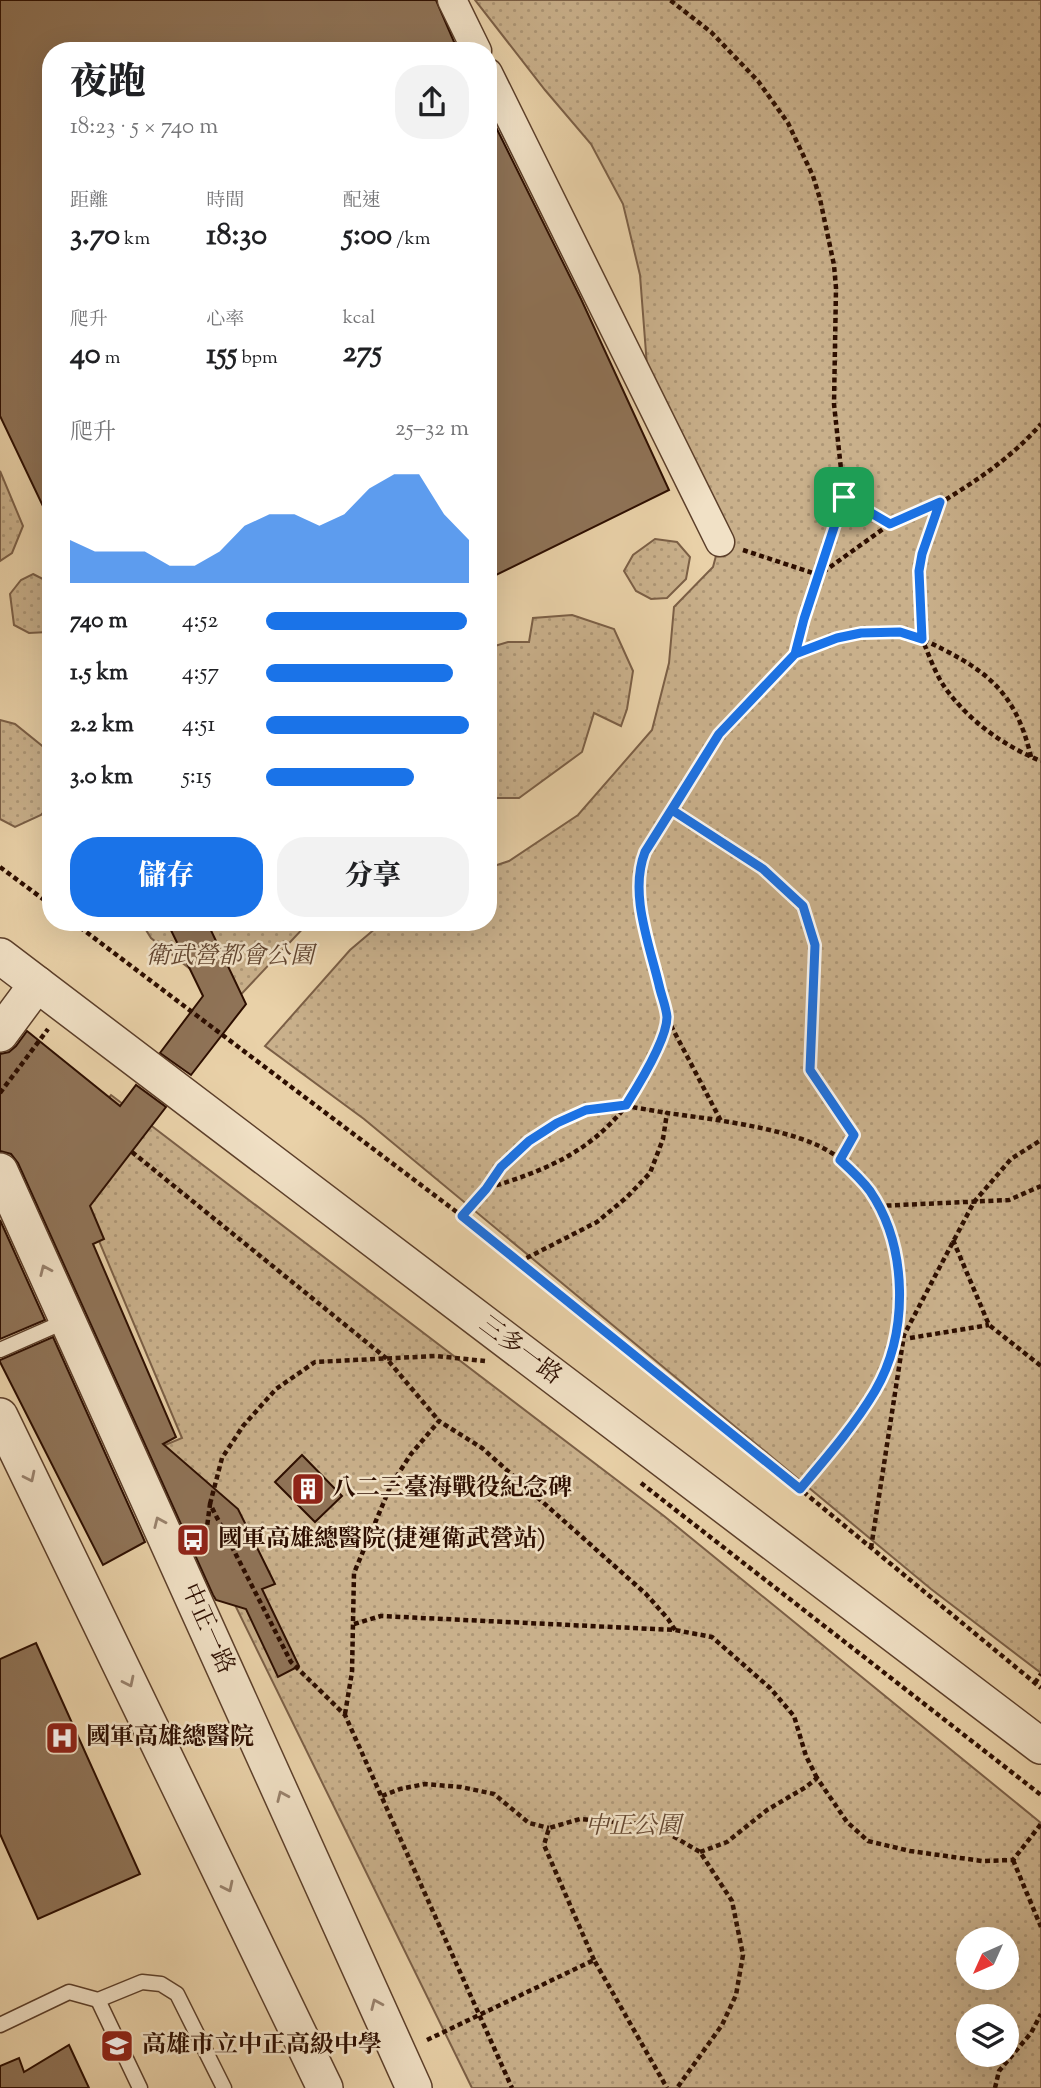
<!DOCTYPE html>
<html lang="zh-TW">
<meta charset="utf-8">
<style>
body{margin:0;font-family:"Sorts Mill Goudy","Noto Serif TC",serif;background:#f2f2f2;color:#202124;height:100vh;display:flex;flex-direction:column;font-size:26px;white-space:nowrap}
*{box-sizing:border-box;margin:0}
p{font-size:23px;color:#757577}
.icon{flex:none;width:38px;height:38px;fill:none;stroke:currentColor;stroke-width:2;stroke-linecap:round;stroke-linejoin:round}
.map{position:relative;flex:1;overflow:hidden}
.drawer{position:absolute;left:42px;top:42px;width:455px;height:889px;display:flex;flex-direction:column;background:#fff;border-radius:28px;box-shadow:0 7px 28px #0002}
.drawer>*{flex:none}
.needle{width:46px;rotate:225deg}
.buttons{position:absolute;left:956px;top:1927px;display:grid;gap:14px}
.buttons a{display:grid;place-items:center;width:63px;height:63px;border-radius:50%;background:#fff;box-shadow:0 7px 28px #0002;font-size:35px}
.pin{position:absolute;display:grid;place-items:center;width:60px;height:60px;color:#fff;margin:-30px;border-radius:14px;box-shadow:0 4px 10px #0006}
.round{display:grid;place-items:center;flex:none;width:74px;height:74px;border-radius:28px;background:#f2f2f2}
.headline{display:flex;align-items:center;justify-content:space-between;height:119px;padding:0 28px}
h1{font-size:38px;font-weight:800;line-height:52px}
.figures{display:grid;grid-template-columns:repeat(3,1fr);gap:10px;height:119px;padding:7px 28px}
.figures div{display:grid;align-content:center}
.figures b{font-size:30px;font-weight:800}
.figures small{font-size:19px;font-weight:400}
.figures p{font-size:19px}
.chart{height:196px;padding:14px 28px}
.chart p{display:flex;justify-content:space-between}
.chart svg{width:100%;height:126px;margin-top:7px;fill:#1a73e8;opacity:.7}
.cta{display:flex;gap:14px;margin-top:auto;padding:14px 28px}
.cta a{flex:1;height:80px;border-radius:28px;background:#1a73e8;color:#fff;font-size:28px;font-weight:800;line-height:80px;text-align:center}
.cta a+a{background:#f2f2f2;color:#202124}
ul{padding:0 28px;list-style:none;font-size:23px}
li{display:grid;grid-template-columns:112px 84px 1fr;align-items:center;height:52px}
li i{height:18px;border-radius:9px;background:#1a73e8}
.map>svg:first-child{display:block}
.park{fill:url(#park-dots);stroke:#7b5f46;stroke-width:2;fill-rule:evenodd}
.building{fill:#8f7357;stroke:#2d0e00;stroke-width:2}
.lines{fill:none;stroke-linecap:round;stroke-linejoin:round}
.service-casing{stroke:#5c3f2a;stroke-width:17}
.minor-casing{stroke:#5c3f2a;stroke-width:31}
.tertiary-casing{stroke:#5c3f2a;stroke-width:38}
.path{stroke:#2d0e00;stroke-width:4.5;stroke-dasharray:5 3.5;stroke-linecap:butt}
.service{stroke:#f1e1c6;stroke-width:14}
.minor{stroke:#f1e1c6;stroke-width:28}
.tertiary{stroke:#f1e1c6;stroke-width:35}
.oneway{stroke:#99826d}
.route-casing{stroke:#fff;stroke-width:14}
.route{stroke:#1a73e8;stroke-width:9}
.labels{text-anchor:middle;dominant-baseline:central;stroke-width:5;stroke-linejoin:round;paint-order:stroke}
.park-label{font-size:24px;font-style:italic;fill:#644731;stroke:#f1e1c6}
.street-label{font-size:24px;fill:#2d0e00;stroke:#f1e1c6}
.poi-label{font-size:24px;font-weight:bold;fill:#2d0e00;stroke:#f1e1c6;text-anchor:start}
</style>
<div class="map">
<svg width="1041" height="2088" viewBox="0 0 1041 2088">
<defs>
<pattern id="park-dots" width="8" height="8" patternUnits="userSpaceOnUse" patternTransform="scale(1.75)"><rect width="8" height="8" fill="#c9b08b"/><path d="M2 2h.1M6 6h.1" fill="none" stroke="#ad9676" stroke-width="1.8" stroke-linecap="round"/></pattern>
</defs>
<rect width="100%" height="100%" fill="#e9d1a8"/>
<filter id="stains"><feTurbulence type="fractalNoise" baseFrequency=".00286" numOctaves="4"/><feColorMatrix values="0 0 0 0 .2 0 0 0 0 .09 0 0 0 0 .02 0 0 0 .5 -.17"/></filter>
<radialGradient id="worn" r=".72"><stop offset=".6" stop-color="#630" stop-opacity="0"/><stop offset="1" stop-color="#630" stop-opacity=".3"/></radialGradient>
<g class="park">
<path d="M475,0h566v1673l-110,-84 -567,-470 -99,-73 85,-96 33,-28h105v-54l21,-7 69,-46 74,-85 17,-67 5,-56 39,-40 12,-45 -78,-156 -7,-91 -17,-71 -32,-60 -46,-54z"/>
<path d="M0,471l23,55 -11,27 -12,8z"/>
<path d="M655,539l22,3 13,15 -4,22 -19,19 -16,1 -15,-8 -12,-20 9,-16z"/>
<path d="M33,574l18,9v45l-3,4 -19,1 -15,-8 -4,-31 11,-14z"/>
<path d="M572,615l42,14 19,42 -6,38 -6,17 -27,-13 -12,39 -63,46h-31v-150l20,-6h21l4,-24z"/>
<path d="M0,720l15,4 36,29v51l-10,11 -26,12 -15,-8z"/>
<path d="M141,922h168l-76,81 -82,-65z"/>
<path d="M111,1095l553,421 377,307v265h-569l-314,-640 24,-10 -99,-235 -15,-57zM968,1939h38v39h-38zM968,2016h38v38h-38z"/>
</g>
<g class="building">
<path d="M0,0h436l22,51h-407v472l-51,-107z"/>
<path d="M488,111l93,188 88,191 -181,89z"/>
<path d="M167,922h40l39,82 -55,71 -31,-22 43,-57z"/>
<path d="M27,1031l93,75 16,-21 30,22 -76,99 14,33 -11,5 83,193 -13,7 75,65 37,75 -13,5 37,77 -21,11 -32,-68 -30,-9 -3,-5 -195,-432 -7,-9 -11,-3v-97l9,-2 7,-6z"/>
<path d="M0,1220l45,100 -45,19z"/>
<path d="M53,1337l92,205 -42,23 -103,-203v-2z"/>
<path d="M302,1455l40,41 -27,26 -40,-40z"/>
<path d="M36,1643l104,231 -102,45 -38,-85v-175z"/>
<path d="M69,2045l20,43h-89v-22l19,-8 5,14z"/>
</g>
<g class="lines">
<defs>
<g id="service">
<path d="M0,1350l66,-29"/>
<path d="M98,2000l42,88"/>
<path d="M0,2025l69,-33 29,8 44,-18 19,2 16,10 47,94"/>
</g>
<g id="minor">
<path d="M452,0l25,51"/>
<path d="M488,73l232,469"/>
</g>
<g id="tertiary">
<path d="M0,956l1041,790"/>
<path d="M0,1034l37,-50"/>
<path d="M0,1171l414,917"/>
<path d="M0,1416l325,672"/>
</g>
</defs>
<use href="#service" class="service-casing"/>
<use href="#minor" class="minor-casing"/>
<use href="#tertiary" class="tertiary-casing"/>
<g class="path">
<path d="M890,524l50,-21"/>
<path d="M743,550l76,25 71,-51 -46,-27"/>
<path d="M796,654c45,-18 77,-30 126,-15 8,18 14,38 27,54 23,30 57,54 92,68"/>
<path d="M1031,757c-16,-69 -48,-89 -109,-118l-3,-68 3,-18 18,-50c38,-23 72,-46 101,-79"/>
<path d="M672,810l91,59 40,37 12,39 -5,126 44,64 -14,25"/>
<path d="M0,867l51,38"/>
<path d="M73,922l389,294 338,273 241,199"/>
<path d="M667,1018l54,103"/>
<path d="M0,1093l48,-64"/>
<path d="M132,1152l254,206 53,63"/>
<path d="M488,1188c56,-17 101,-35 138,-82l41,7"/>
<path d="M878,1206l131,-6 32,-14"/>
<path d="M462,1216l24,-27 15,-22 28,-26 28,-18 29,-13 40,-4c12,-20 41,-67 41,-89 -1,-9 -5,-19 -7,-27 -9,-42 -31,-97 -15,-138l74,-118 76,-80 9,-35 40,-122 -10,-93 2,-116 -2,-23 -14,-66 -7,-23 -25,-53 -30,-42 -47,-49 -41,-32"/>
<path d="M953,1240l36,85 52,41"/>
<path d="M519,1262l78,-40 30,-25 23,-24 13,-34 4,-26c44,6 110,14 150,32 83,38 98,152 67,228 -19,43 -54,80 -84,116"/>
<path d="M910,1338l79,-13"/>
<path d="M641,1483l400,312"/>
<path d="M210,1504l12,-46 21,-32 33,-37 39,-27 121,-6 49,5"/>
<path d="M871,1548l33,-213 70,-133 37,-43 30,-19"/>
<path d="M204,1550l6,-46 81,158 54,53 167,373"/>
<path d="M354,1624l27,-8 294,14 37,7 58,51 24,28 12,40 11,22"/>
<path d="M1035,1683l6,-9"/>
<path d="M345,1714l7,-42 2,-99 37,-88 20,-31 28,-33 43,27 164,146 22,25 7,11"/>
<path d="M382,1796l18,-7 25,-5 36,3 33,7 35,29 20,5"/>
<path d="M700,1852l27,-10 40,-32 39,-23 11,-9 30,44 21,19 42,10 72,10 31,-1 28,-36"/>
<path d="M1013,1860l28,67"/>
<path d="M594,1960l-50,-115 5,-17 31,-9 74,6 46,27 32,49 11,54 -7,40 -14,30 -45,63"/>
<path d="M427,2040l167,-80 73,128"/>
<path d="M995,2088l4,-17 32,-38 10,-19"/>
</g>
<use href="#service" class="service"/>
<use href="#minor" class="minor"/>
<use href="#tertiary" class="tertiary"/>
</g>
<defs><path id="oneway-chevron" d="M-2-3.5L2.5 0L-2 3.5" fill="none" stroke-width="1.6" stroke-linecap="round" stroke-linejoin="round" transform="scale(1.75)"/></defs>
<g class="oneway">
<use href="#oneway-chevron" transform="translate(45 1270) rotate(-114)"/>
<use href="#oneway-chevron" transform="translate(30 1477) rotate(64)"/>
<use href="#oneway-chevron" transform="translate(159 1522) rotate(-114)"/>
<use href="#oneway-chevron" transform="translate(129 1682) rotate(64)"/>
<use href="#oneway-chevron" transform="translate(282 1796) rotate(-114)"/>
<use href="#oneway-chevron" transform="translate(228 1887) rotate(64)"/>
<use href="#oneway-chevron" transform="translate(376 2004) rotate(-114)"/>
</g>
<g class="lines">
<defs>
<path id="route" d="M844,497l-40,122 -9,35 -76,80 -74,118c-16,41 4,91 14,133 2,10 7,21 8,32 0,22 -29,69 -41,88l-40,5 -29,13 -28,18 -28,26 -15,22 -24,27 338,273c27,-32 54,-63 75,-98 34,-58 33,-144 -5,-200 -9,-12 -19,-21 -30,-31l14,-25 -44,-65 5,-125 -12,-39 -40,-37 -91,-59 47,-76 76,-80 42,-16 24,-5 39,-1 22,7 -3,-68 3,-17 18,-52 -50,22 -46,-27"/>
</defs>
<use href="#route" class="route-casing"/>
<use href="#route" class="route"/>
</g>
<defs>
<symbol id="building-square" viewBox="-11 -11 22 22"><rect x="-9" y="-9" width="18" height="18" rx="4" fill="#8f2418" stroke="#f1e1c6"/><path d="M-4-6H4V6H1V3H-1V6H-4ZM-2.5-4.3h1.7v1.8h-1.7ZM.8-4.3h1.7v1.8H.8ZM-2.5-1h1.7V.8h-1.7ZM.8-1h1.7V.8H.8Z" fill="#fff"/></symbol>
<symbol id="bus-square" viewBox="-11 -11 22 22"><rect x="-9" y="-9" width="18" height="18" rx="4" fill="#8f2418" stroke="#f1e1c6"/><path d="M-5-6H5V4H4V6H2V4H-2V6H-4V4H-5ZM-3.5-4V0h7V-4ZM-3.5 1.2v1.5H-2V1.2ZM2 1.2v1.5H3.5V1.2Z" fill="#fff"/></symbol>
<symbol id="hospital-square" viewBox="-11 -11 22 22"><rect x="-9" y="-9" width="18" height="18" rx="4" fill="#8f2418" stroke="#f1e1c6"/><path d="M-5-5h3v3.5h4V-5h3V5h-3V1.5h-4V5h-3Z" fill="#fff"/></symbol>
<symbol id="school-square" viewBox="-11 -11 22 22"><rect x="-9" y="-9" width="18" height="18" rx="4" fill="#8f2418" stroke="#f1e1c6"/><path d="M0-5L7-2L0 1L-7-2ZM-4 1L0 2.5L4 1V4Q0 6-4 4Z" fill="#fff"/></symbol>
</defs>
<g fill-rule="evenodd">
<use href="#building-square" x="289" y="1470" width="38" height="38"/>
<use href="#bus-square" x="174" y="1521" width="38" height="38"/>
<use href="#hospital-square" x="43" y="1719" width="38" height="38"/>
<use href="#school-square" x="98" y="2027" width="38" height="38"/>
</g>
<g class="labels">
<g class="park-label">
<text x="230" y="957">衛武營都會公園</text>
<text x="633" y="1827">中正公園</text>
</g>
<g class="street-label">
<text transform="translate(520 1351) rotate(37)">三多一路</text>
<text transform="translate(207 1629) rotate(66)">中正一路</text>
</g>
<g class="poi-label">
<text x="332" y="1489">八二三臺海戰役紀念碑</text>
<text x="218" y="1540">國軍高雄總醫院(捷運衛武營站)</text>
<text x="86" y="1738">國軍高雄總醫院</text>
<text x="142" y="2046">高雄市立中正高級中學</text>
</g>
</g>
<rect width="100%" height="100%" filter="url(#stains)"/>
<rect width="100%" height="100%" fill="url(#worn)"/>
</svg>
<div class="buttons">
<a><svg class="needle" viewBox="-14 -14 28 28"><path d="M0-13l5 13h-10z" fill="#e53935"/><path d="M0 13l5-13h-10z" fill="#757577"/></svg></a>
<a><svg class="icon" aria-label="layers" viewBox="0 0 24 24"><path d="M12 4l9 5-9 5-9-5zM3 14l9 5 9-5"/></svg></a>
</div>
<div class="pin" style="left:844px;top:497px;background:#1e9e55"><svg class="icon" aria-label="arrive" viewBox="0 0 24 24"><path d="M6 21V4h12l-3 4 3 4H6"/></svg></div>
<section class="drawer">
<div class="headline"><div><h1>夜跑</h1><p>18:23 · 5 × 740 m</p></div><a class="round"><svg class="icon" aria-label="share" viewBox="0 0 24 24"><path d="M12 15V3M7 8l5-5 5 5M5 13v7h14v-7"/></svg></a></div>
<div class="figures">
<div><p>距離</p><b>3.70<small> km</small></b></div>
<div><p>時間</p><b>18:30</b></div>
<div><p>配速</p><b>5:00<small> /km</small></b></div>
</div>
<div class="figures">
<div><p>爬升</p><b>40<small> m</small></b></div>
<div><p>心率</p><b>155<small> bpm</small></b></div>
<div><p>kcal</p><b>275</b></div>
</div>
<div class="chart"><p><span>爬升</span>25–32 m</p>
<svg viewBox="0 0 160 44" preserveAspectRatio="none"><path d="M0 44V29L10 33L20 33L30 33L40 38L50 38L60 33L70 24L80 20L90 20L100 24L110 20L120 11L130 6L140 6L150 20L160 29V44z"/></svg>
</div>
<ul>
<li><b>740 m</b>4:52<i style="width:99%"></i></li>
<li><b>1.5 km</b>4:57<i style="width:92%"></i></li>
<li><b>2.2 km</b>4:51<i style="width:100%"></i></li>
<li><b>3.0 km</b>5:15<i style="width:73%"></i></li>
</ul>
<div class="cta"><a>儲存</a><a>分享</a></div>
</section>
</div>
